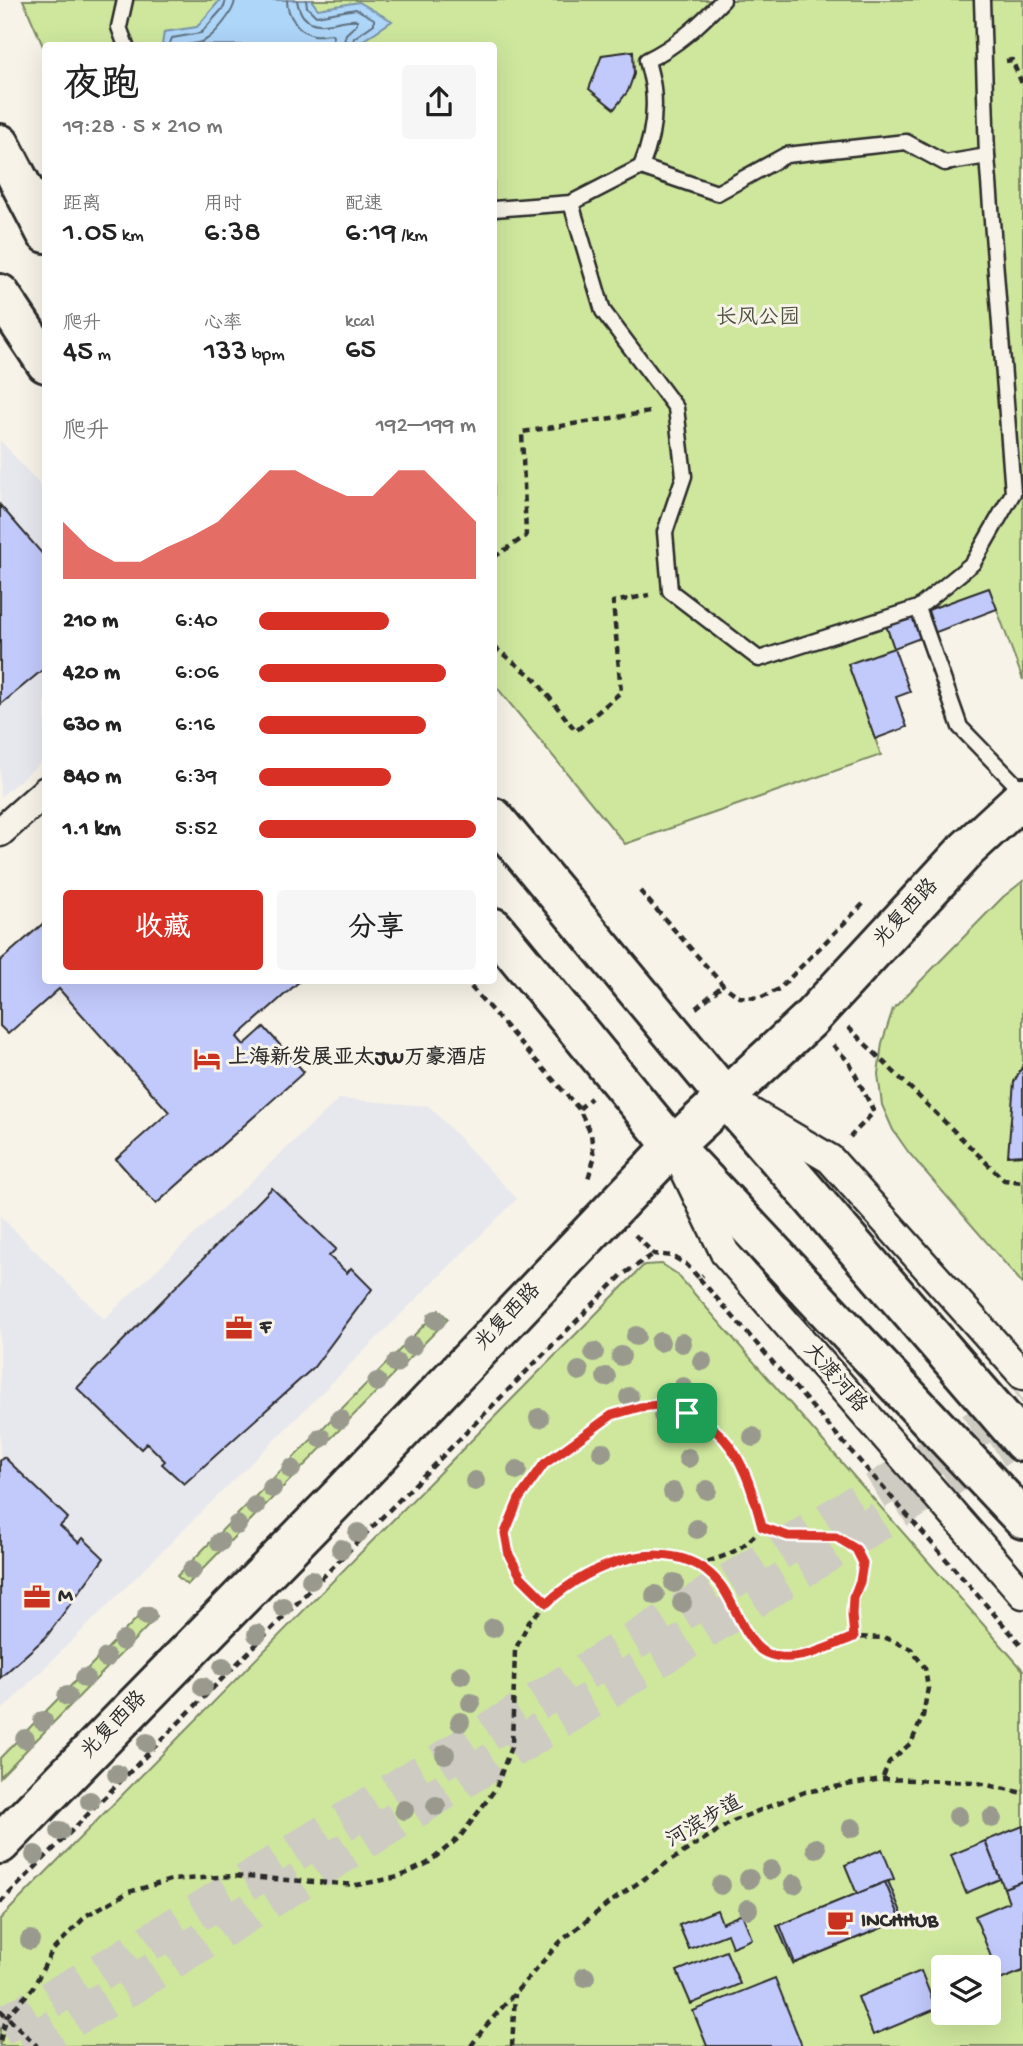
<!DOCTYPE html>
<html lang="zh">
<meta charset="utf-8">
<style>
body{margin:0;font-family:"Gochi Hand","LXGW WenKai TC",sans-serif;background:#f6f6f6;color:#222;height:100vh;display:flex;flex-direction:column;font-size:26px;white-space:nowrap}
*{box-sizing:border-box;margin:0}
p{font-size:23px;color:#767676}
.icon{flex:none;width:38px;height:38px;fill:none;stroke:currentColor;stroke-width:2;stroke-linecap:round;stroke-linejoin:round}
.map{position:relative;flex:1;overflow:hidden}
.drawer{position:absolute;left:42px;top:42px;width:455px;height:942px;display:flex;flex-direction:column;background:#fff;border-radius:7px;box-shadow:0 7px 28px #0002}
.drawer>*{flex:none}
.fabs{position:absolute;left:931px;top:1955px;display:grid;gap:14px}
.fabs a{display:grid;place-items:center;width:70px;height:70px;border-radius:7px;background:#fff;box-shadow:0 7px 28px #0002;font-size:35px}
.pin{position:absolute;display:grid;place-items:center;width:60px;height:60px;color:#fff;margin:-30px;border-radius:14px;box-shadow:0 4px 10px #0006}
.round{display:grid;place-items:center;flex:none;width:74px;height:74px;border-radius:7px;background:#f6f6f6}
.head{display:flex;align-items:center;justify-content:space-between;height:119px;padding:0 21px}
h1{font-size:38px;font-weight:600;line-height:52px}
.metrics{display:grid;grid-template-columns:repeat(3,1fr);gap:10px;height:119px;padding:7px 21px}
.metrics div{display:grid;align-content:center}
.metrics b{font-size:30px;font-weight:600}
.metrics small{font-size:19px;font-weight:400}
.metrics p{font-size:19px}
.chart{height:196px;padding:14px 21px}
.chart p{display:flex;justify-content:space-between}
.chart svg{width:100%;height:126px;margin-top:7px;fill:#d93025;opacity:.7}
.action{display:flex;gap:14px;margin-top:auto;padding:14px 21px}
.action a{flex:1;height:80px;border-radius:7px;background:#d93025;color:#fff;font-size:28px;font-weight:600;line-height:80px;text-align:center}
.action a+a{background:#f6f6f6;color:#222}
ul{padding:0 21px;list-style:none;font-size:23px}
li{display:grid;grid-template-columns:112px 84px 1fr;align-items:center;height:52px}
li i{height:18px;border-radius:9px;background:#d93025}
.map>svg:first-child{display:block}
.built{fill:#e7e7ee}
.green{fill:#cee79d;stroke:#7c8964;stroke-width:2;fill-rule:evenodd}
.water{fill:#aed6f9;stroke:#7a92a7;stroke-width:2}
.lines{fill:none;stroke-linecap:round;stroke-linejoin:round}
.shore{stroke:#5f6f7d;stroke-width:2}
.building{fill:#c2cafc;stroke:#2b2b2b;stroke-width:2}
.highway-tunnel{stroke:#cecbc2;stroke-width:38;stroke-dasharray:38 19;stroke-linecap:butt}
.lane-casing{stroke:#2b2b2b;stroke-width:19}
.street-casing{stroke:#2b2b2b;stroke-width:33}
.secondary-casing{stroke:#2b2b2b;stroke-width:44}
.path{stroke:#2b2b2b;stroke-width:4.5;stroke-dasharray:7 5;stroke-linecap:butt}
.lane{stroke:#f7f3e8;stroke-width:14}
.street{stroke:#f7f3e8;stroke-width:28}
.secondary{stroke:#f7f3e8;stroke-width:38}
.tree{fill:#999a8d}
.route-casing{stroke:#fff;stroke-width:14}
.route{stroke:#d93025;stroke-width:9}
.labels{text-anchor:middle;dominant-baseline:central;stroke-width:6;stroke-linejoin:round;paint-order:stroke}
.park-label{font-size:21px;fill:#4c5142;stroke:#f7f3e8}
.street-label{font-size:21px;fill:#2b2b2b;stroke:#f7f3e8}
.poi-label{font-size:21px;font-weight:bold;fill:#2b2b2b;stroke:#f7f3e8;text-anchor:start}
</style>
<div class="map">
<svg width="1023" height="2046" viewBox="0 0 1023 2046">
<rect width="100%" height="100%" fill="#f7f3e8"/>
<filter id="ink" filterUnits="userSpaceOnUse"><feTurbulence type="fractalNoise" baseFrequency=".0143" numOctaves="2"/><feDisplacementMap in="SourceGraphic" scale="14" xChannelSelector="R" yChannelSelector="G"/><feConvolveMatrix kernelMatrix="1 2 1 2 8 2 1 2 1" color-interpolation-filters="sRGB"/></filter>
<g filter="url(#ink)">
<g class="built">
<path d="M0,440l46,52 -1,267 -45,38z"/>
<path d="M339,1099l90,7 88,93 -517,513v-496l104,103z"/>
</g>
<g class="green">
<path d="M23,0h1000v680l-34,-92 -103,37 8,23 -46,16 33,91 -256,89 -131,-160v-638h-448l-1,5z"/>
<path d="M1023,881v403l-114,-131 -16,-23 -11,-25 -4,-31 4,-31 11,-34 110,-112z"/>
<path d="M662,1264l15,10 346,396v376h-1023v-127l644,-654zM943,1967h46v45h-46z"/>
<path d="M439,1310l9,9 -261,266 -10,-9z"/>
<path d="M148,1607l9,10 -157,160v-19z"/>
</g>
<path class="water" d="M220,0h91l7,9 41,-7 33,19 -36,24h-194l2,-13 33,-5z"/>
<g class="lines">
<g class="shore">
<path d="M287,0c0,15 11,32 27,35 6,1 12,-1 18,-1l1,3v9"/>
<path d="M297,0c1,7 2,10 6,16 14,17 36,2 54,4v4l-11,10 -3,12"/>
<path d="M306,0l1,7 9,9 40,-7 18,10v5l-20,14 -2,8"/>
<path d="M169,46l3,-8 29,-5 23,-26 2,-7"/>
<path d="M181,46c7,-2 17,-2 23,-5 11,-6 30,-29 31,-41"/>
</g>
</g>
<g class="building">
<path d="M633,51l1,23 -6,17 -14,18 -25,-20 13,-34z"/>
<path d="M0,505l46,53v109l-46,38z"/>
<path d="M989,588l8,21 -103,39 -8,-23z"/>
<path d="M894,648l16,44 -14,5 11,30 -32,12 -27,-75z"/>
<path d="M46,921v59h255l-64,57 7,8 20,-18 40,45 -148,132 -40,-45 53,-47 -110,-123 -51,45 -8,-8v-65z"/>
<path d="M1023,1065v90l-15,1 6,-74z"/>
<path d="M272,1188l64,61 -7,7 18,17 4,-5 21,21 -58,78 -130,117 -22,-20 3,-3 -18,-18 -6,6 -64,-61z"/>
<path d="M4,1457l64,61 -8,8 19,17 4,-5 21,20 -58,79 -46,41v-217z"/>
<path d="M1023,1826v55l-19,7 -19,-47z"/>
<path d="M985,1841l15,38 -34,14 -15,-38z"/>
<path d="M882,1849l12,30 -37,15 -12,-29z"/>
<path d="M888,1881l16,38 -111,45 -16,-38z"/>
<path d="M1023,1881v90l-23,9 -25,-64 34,-14 -5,-14z"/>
<path d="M885,1882l16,38 -106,43 -15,-38z"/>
<path d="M717,1910l5,13 20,-9 10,25 -20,8 -5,-13 -38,15 -10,-24z"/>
<path d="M726,1951l14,33 -49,20 -14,-33z"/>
<path d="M921,1971l15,38 -63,26 -15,-38z"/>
<path d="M775,1978l27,68h-95l-14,-35z"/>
</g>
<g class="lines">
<g class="highway-tunnel">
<path d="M0,2027l118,-65 905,-562"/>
<path d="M23,2046l109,-61 891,-553"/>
</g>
<defs>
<g id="lane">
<path d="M125,0l-6,27 7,19"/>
<path d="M982,0l5,156 26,337 -40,70 -55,45 42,119 63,65"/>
<path d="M641,167c10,-24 15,-52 12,-79 -1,-9 -4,-18 -6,-28 30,-14 53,-36 76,-60"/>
<path d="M571,203l32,108 73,97 8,68 -19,56 5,59 89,68 159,-51"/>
<path d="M494,209l77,-6 70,-36 76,26 69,-38 120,-13 39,21 42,-7"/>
</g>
<g id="street">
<path d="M0,832l46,-41"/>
<path d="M745,1109l85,50 193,216"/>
<path d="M685,1170l40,83 298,341"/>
</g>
<g id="secondary">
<path d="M0,144l46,89"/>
<path d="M0,294l46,69"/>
<path d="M494,818l232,280 297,344"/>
<path d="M494,928l179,218 350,373"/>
<path d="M0,1844l340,-348 333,-350 136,-126 158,-171 56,-52"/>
</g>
</defs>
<use href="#lane" class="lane-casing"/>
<use href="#street" class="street-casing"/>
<use href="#secondary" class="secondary-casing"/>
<g class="path">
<path d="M1006,61l6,-1 11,26"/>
<path d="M494,557l32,-21 -4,-104 128,-20"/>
<path d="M494,647l40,31 42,53 45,-39 -8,-90 36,-7"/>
<path d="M640,891l83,94 16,12 21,1 19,-9 87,-88"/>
<path d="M471,987l108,122 12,25 3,25 -7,23"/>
<path d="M696,1008l27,-23"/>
<path d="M848,1027l156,153 19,2"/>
<path d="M833,1045l16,17 25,50 -24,25"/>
<path d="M579,1109l12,-11"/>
<path d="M635,1235l19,19 18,2 14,8 13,14 4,-3"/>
<path d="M699,1278l324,369"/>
<path d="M762,1527l26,9 48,1 20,12 7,14 -3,19 -6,16 -2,17 2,22"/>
<path d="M547,1603c-17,-14 -45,-47 -42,-71 2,-17 27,-56 39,-69 9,-8 20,-15 30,-22 13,-8 26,-21 40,-27 15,-6 36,-12 52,-10 23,3 64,36 74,57 10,21 16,43 22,66 -20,24 -33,28 -62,37"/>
<path d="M0,1903l622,-628 32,-21"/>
<path d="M0,2010l37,36"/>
<path d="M0,2041l7,-25 26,-28 19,-37 35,-36 42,-23 42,-12 62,-4 124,9 42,-8 29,-14 32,-26 36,-49 16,-44 3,-94 15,-30 29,-28 41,-23 40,-14h35l24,9 21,20 33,58 11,11 19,5 22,-2 49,-19 32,1 25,11 14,19 3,20 -5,28 -12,27 -22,19 -7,17"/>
<path d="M471,2046l13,-18 77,-87 48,-38 61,-42 63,-40 72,-29 77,-13 92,3 49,11"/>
<path d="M512,2046l3,-52"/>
</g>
<use href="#lane" class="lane"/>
<use href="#street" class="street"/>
<use href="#secondary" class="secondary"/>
</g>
<g class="tree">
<circle cx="436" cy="1320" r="10"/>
<circle cx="636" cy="1336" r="10"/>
<circle cx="660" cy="1342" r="10"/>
<circle cx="682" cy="1343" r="10"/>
<circle cx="412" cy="1346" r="10"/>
<circle cx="594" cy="1352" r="10"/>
<circle cx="621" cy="1356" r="10"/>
<circle cx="702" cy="1361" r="10"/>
<circle cx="396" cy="1363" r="10"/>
<circle cx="579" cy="1371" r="10"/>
<circle cx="606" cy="1377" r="10"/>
<circle cx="377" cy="1382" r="10"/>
<circle cx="683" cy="1387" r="10"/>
<circle cx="629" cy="1397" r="10"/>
<circle cx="707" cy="1399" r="10"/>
<circle cx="663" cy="1415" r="10"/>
<circle cx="539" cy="1418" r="10"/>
<circle cx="340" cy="1419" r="10"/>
<circle cx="753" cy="1437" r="10"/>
<circle cx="321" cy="1438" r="10"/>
<circle cx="602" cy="1452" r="10"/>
<circle cx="688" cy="1458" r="10"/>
<circle cx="291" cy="1469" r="10"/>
<circle cx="517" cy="1470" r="10"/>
<circle cx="475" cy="1481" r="10"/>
<circle cx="272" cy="1488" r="10"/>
<circle cx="707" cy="1490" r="10"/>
<circle cx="673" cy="1492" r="10"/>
<circle cx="255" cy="1506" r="10"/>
<circle cx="237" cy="1525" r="10"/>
<circle cx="697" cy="1529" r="10"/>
<circle cx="358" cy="1533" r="10"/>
<circle cx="220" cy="1542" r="10"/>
<circle cx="341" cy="1549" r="10"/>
<circle cx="192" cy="1570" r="10"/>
<circle cx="311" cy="1580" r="10"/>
<circle cx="674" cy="1583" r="10"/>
<circle cx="655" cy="1595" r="10"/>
<circle cx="682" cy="1603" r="10"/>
<circle cx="283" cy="1607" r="10"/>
<circle cx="147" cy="1616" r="10"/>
<circle cx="493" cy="1628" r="10"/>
<circle cx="257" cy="1634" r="10"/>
<circle cx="123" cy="1641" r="10"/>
<circle cx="106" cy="1658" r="10"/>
<circle cx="223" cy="1667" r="10"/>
<circle cx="461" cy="1675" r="10"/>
<circle cx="85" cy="1678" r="10"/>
<circle cx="203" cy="1687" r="10"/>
<circle cx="67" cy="1696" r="10"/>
<circle cx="471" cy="1703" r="10"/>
<circle cx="43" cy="1721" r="10"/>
<circle cx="460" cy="1722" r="10"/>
<circle cx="25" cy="1739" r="10"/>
<circle cx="147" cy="1743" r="10"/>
<circle cx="445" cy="1754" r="10"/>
<circle cx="117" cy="1774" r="10"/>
<circle cx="90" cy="1801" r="10"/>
<circle cx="436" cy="1806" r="10"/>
<circle cx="404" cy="1810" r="10"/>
<circle cx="958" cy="1816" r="10"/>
<circle cx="992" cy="1818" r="10"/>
<circle cx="852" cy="1828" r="10"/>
<circle cx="60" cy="1831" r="10"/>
<circle cx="816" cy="1848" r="10"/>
<circle cx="35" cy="1855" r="10"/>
<circle cx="771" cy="1870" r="10"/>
<circle cx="749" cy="1879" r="10"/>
<circle cx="794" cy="1884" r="10"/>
<circle cx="721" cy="1885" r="10"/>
<circle cx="748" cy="1909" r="10"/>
<circle cx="30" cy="1940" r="10"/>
<circle cx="585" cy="1977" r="10"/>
</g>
</g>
<g class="lines" filter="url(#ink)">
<defs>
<path id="route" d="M667,1404c16,7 35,14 48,26 28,24 38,63 47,97l26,9 48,1 20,12 7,14 -3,19 -7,16 -1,17 2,22c-27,10 -59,29 -88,16 -22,-10 -31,-52 -47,-70 -46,-54 -129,-20 -172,20l-26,-26 -12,-22 -4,-22 14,-34 25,-35 68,-49 28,-8z"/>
</defs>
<use href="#route" class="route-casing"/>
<use href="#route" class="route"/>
</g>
<defs>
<symbol id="hotel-bare" viewBox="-9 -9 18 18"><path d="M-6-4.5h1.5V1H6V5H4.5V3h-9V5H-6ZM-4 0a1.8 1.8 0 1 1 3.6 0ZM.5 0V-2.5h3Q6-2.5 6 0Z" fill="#c8321e" stroke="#f7f3e8" stroke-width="2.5" paint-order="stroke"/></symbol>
<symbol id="office-bare" viewBox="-9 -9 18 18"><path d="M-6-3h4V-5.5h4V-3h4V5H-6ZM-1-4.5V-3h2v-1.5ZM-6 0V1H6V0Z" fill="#c8321e" stroke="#f7f3e8" stroke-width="2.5" paint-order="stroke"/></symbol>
<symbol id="cafe-bare" viewBox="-9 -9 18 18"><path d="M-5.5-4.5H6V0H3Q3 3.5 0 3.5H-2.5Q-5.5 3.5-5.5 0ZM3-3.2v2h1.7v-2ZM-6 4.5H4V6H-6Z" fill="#c8321e" stroke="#f7f3e8" stroke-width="2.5" paint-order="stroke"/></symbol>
</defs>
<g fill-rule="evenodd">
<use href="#hotel-bare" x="188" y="1040" width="38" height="38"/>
<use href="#office-bare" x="220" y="1309" width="38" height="38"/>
<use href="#office-bare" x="18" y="1578" width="38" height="38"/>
<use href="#cafe-bare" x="821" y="1903" width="38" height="38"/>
</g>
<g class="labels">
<g class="park-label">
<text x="758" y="319">长风公园</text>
</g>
<g class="street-label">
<text transform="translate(907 914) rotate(-47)">光复西路</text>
<text transform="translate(509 1318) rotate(-46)">光复西路</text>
<text transform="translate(834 1379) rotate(49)">大渡河路</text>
<text transform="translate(115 1726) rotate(-46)">光复西路</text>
<text transform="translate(705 1823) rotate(-30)">河滨步道</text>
</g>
<g class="poi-label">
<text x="228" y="1059">上海新发展亚太JW万豪酒店</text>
<text x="260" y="1328">F</text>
<text x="58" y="1597">M</text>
<text x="861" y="1922">INCHHUB</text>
</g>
</g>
</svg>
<div class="fabs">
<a><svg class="icon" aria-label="layers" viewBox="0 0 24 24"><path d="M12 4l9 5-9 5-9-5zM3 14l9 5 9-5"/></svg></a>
</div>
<div class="pin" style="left:687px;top:1413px;background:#1e9e55"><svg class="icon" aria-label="arrive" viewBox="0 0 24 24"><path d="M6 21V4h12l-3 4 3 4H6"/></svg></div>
<section class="drawer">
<div class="head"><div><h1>夜跑</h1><p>19:28 · 5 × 210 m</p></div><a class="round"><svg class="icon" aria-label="share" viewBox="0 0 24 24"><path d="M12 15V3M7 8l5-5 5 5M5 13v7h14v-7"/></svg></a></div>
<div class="metrics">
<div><p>距离</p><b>1.05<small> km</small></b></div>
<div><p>用时</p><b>6:38</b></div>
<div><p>配速</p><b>6:19<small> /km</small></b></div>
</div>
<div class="metrics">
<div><p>爬升</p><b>45<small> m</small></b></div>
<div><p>心率</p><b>133<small> bpm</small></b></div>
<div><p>kcal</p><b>65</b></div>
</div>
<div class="chart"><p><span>爬升</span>192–199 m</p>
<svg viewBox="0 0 160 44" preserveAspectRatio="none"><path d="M0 44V24L10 33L20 38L30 38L40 33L50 29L60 24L70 15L80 6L90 6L100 11L110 15L120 15L130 6L140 6L150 15L160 24V44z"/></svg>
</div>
<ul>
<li><b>210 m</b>6:40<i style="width:60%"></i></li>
<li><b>420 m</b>6:06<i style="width:86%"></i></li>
<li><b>630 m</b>6:16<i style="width:77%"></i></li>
<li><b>840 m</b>6:39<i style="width:61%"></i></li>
<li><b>1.1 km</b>5:52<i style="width:100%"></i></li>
</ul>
<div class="action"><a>收藏</a><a>分享</a></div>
</section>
</div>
